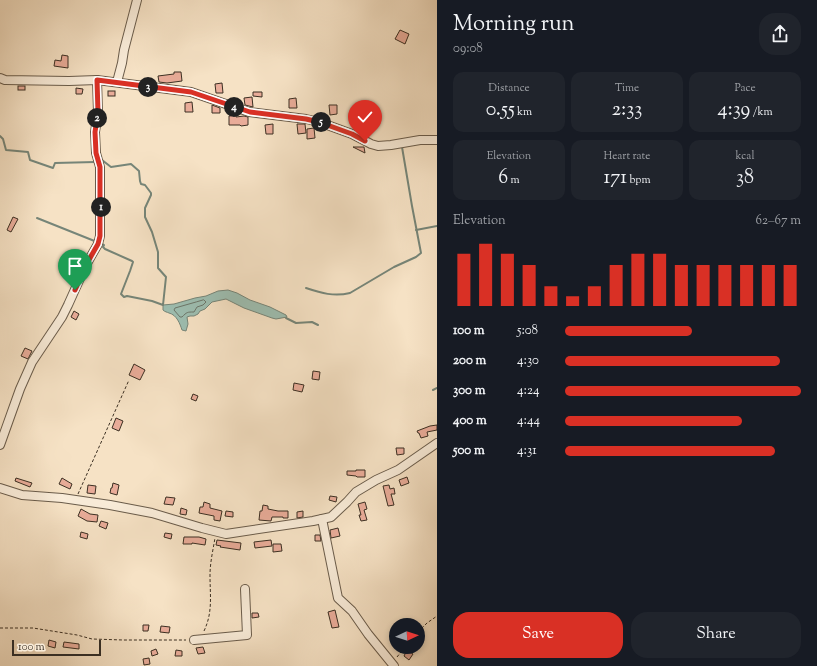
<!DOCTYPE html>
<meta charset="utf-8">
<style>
body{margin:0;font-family:"Sorts Mill Goudy",serif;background:#20242c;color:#f1f3f6;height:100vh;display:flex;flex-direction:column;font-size:15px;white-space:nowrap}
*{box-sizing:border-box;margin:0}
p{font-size:13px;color:#9ea1a6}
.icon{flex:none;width:22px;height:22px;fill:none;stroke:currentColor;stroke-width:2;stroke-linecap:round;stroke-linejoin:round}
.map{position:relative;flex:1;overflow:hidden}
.sheet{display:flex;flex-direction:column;background:#171b24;width:380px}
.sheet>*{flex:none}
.needle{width:26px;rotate:86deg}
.buttons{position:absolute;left:389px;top:618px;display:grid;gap:8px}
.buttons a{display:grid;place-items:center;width:36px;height:36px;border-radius:50%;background:#171b24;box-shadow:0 2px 6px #0003;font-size:20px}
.scale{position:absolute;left:12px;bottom:10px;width:89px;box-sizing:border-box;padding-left:4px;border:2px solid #3b2f22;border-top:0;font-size:11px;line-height:14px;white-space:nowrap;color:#3b2f22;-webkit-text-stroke:3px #f9ecd9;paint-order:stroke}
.pin{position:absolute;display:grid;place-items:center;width:34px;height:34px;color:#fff;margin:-41px -17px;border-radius:50% 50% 50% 0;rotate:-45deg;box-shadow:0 0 4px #0007}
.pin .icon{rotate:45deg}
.km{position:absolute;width:20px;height:20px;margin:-10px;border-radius:50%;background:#222;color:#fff;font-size:11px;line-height:20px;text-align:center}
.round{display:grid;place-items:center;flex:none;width:42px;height:42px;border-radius:16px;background:#20242c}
.overview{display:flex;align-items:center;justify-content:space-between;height:68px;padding:0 16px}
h1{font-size:22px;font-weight:600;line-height:30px}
.metrics{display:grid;grid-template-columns:repeat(3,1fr);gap:6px;height:68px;padding:4px 16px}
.metrics div{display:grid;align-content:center;border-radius:10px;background:#20242c;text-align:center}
.metrics b{font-size:20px;font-weight:600}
.metrics small{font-size:11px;font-weight:400}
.metrics p{font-size:11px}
.chart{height:112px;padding:8px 16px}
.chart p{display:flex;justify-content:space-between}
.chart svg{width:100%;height:72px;margin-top:4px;stroke:#d93025;stroke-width:6}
.action{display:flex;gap:8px;margin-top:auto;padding:8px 16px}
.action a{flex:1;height:46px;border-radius:16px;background:#d93025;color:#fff;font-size:16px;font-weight:600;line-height:46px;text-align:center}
.action a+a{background:#20242c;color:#f1f3f6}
ul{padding:0 16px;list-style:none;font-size:13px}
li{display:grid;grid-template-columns:64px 48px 1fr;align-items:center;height:30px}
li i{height:10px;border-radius:5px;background:#d93025}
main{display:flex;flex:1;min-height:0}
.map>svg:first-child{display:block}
.water{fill:#9dbeb1;stroke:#768578}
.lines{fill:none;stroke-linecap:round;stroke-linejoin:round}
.shore{stroke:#6c766a;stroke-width:1}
.stream{stroke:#768578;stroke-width:2}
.building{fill:#e9ac99;stroke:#3b2f22}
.minor-casing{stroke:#6a5c4b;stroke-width:10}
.path{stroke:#3b2f22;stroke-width:1;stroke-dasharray:3 2;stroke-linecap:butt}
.minor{stroke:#f9ecd9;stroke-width:8}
.route-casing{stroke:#fff;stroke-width:8}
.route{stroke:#d93025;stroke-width:5}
</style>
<main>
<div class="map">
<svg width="437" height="666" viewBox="0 0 437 666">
<rect width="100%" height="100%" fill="#f6e2c5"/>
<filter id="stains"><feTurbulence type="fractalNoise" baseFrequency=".005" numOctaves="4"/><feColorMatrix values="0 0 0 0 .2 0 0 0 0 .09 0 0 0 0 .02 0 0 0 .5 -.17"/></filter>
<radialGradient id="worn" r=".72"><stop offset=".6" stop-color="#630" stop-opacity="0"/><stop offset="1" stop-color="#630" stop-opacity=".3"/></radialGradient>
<path class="water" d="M228,290l9,3 13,7 20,7 16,8 1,2 -11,2 -4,-1 -28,-10 -18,-9 -14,3 -7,7 -5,2 -2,3 -4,2h-4l-3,1 1,7 -2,7 -4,-1c-2,-6 -5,-15 -13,-17 -2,-1 -4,-1 -6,-3v-5l11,-1 21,-6 11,-2 12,-5z"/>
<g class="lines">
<path class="shore" d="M204,300l2,2 -3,3 -6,2 -3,5c-7,0 -7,0 -12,5h-2l-6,-7 1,-2 21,-6z"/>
<g class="stream">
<path d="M0,136l3,3 3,11 22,2 2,8 23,8 2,-5 40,-1"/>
<path d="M37,218l60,24"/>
<path d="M416,230l21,-4"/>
<path d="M101,243l3,2 -1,2 2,2 27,12 1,1 -3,9 -9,23 3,3 3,-1 25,5 11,4 3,-28 -8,-9v-16l-6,-20 -7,-15v-9l6,-13v-2l-6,-8 -4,-1 -1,-3 -1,-10 -8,-7 -20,3 -9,-7"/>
<path d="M306,288c15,5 28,9 44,5l44,-26 22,-10 5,-4 -9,-47 -10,-59 -2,-1"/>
<path d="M286,318l10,5 16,-1 6,3"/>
<path d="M433,390l4,-2"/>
</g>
</g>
<g class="building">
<path d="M400,30l9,4 -4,10 -10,-5z"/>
<path d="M62,55l6,1v12l-14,-2 1,-6 6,1z"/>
<path d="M174,72h7l1,9 -15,2 -8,-1 -1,-6 16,-2z"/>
<path d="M222,83l1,10h-7l-1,-9z"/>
<rect x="18" y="86" width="7" height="4"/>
<path d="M76,88l7,1 -1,5h-6z"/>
<rect x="108" y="91" width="7" height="5"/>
<path d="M253,92h9v5l-9,-1z"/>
<path d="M252,97l1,10 -8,-2 -1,-7z"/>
<path d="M296,98l1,10h-8v-9z"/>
<path d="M192,102l1,10h-8v-9z"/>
<path d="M212,105l8,3v5h-8z"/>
<path d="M329,105h8v9l-7,1z"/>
<path d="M236,115v2l8,-1 4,1v8l-7,1 -1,-1h-11v-9z"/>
<path d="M273,124v10h-7l-1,-9z"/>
<path d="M297,124h8l1,9 -8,1z"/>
<path d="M314,128l1,10 -8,1v-10z"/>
<path d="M353,147h11l1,6z"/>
<path d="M13,217l5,2 -7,13 -4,-2z"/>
<path d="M74,311l5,3 -3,6 -5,-3z"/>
<path d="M25,348l7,3 -4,8 -7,-3z"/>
<path d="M134,364l11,6 -5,10 -11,-5z"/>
<path d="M313,371l7,1 -1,8 -7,-1z"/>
<path d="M294,383l10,2 -2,7 -9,-2z"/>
<path d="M193,394l5,2 -2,5 -5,-2z"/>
<path d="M116,418l7,3 -4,10 -7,-3z"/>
<path d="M437,425v5l-10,2 1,4 -7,2 -2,-5h-1l-1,-2 13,-5z"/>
<path d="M396,448h8v6l-7,1z"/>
<path d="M356,470h9v7h-8l-1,-1 -9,-1v-4h9z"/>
<path d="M407,477l2,6 -8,3 -2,-6z"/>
<path d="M16,478l16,5 -2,4 -15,-6z"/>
<path d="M62,478l10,6 -2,5 -11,-5z"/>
<path d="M113,483l6,2 -2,10 -7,-2 1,-5h1z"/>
<path d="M88,485l8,1 -1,8 -8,-1z"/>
<path d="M389,485l1,4 4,-1 1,6h-4l3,11 -6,1 -5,-20z"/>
<path d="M330,496l7,1 -1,5 -7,-2z"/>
<path d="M166,497l9,1 -2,7 -9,-1z"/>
<path d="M204,502l6,2v4l12,3 -2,10 -6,-1v-4l-15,-3 1,-6h3z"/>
<path d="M365,502l2,7 -3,1 3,10 -6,1 -2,-6h2l-3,-11z"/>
<path d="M263,505l5,1v3l10,2h10v7h-5v-1h-11l-1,4 -12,-1 1,-9h2z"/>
<path d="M181,508l6,2 -1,5 -6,-1z"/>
<path d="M81,509l9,5 8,1 -1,7 -10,-1 -9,-5z"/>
<path d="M226,511l7,1v5l-8,-1z"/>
<path d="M303,511v6l-6,1v-6z"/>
<path d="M101,521l7,2 -2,6 -7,-3z"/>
<path d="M338,528l2,8 -9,2 -1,-8z"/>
<path d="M81,532l7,2 -1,5 -7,-2z"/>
<path d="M165,533l7,1 -1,5 -7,-2z"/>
<path d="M315,535h5l1,6h-6z"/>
<path d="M184,537h15l7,2 -1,6 -13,-2v1h-9z"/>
<path d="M217,540l24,3 -1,7 -20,-3 1,-1 -5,-1z"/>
<path d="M271,540l1,6 -17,2 -1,-6z"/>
<path d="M273,544h8l1,7 -9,1z"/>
<path d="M335,610l4,17 -7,1 -4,-16z"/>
<path d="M252,613h6l1,4 -7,1z"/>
<path d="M143,625h6l-1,6h-5z"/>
<path d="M161,626l9,1 -1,6 -9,-1z"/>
<path d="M49,640l7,2 -1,6 -7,-2z"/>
<path d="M64,642l15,2v5l-16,-2z"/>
<path d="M203,647l2,6 -7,1 -2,-6z"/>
<path d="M156,649l2,5 -6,2 -1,-5z"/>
<path d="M176,650l6,1v5h-7z"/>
<path d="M407,650l6,4 -4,6 -5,-4z"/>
<path d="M149,658l1,6 -6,1 -1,-6z"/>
</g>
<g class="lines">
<defs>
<g id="minor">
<path d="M0,78l5,2 64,1 28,-1 94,12 58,20 57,7 13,3 33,12 19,10 7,2 13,-1 29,-5h17"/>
<path d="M117,82l5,-19 2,-13 13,-50"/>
<path d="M0,445l20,-56 12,-27 30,-45 6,-12 18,-40 12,-21 2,-8v-69l-4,-14 -1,-21 3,-20 -1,-32"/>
<path d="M0,488l22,7 40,3 48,7 42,8 50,15 24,6 87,-13 18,-4 16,-15 9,-10 20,-12 22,-10 39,-27"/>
<path d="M322,519l16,79 14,13 16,23 26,32"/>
<path d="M194,640l53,-5 -2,-46"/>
</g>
</defs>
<use href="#minor" class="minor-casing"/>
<g class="path">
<path d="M78,494l51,-114"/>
<path d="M0,628h33l44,7 15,4 31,1h63"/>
<path d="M204,631c9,-19 6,-35 6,-56 0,-12 3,-25 5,-37"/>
<path d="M418,632l9,-9 10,-7"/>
<path d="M397,657l8,-10"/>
</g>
<use href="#minor" class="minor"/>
</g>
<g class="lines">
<defs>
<path id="route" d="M75,290l11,-25 12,-21 2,-8v-69l-4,-14 -1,-21 3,-20 -1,-32 94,12 59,20 56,7 13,3 33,12 13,7"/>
</defs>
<use href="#route" class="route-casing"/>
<use href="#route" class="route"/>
</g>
<rect width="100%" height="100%" filter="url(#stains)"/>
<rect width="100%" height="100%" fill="url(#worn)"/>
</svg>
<div class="buttons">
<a><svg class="needle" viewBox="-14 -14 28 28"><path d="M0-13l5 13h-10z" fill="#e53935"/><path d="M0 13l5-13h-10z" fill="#9ea1a6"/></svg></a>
</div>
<div class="scale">100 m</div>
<div class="pin" style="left:75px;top:290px;background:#1e9e55"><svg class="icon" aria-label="arrive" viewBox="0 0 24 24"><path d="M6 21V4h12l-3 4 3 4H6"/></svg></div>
<div class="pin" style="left:365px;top:141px;background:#d93025"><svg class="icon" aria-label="check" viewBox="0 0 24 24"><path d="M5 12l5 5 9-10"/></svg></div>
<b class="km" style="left:101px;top:207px">1</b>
<b class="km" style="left:97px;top:118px">2</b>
<b class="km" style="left:148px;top:87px">3</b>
<b class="km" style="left:234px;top:107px">4</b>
<b class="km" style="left:321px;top:122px">5</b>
</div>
<section class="sheet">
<div class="overview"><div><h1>Morning run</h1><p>09:08</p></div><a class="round"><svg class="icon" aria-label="share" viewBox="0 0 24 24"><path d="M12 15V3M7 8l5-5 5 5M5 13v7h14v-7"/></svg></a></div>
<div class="metrics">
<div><p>Distance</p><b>0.55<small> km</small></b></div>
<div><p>Time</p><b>2:33</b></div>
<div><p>Pace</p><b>4:39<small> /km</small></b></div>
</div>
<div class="metrics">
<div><p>Elevation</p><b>6<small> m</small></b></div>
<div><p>Heart rate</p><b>171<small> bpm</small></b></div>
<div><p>kcal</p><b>38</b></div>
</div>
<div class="chart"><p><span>Elevation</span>62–67 m</p>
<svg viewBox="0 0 160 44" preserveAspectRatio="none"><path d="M5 44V12M15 44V6M25 44V12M35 44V19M45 44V32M55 44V38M65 44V32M75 44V19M85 44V12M95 44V12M105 44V19M115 44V19M125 44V19M135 44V19M145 44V19M155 44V19"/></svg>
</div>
<ul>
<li><b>100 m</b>5:08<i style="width:54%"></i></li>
<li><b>200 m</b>4:30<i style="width:91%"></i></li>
<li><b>300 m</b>4:24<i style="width:100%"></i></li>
<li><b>400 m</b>4:44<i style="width:75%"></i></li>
<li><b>500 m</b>4:31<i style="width:89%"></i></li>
</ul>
<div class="action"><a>Save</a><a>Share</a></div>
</section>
</main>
